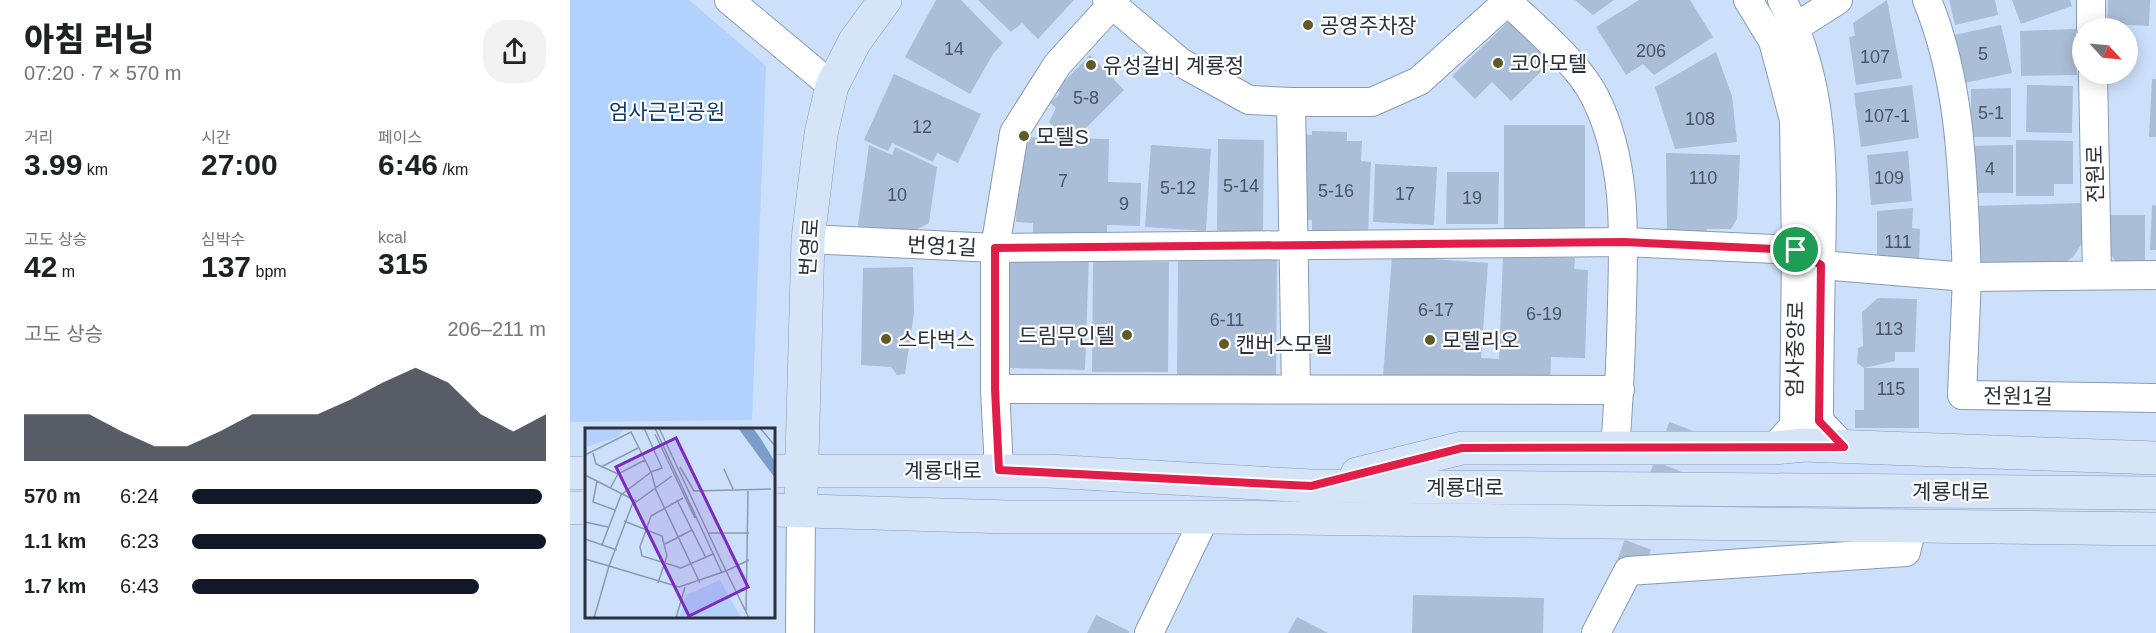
<!DOCTYPE html>
<html lang="ko">
<meta charset="utf-8">
<style>
body{margin:0;font-family:Arial,"Noto Sans KR",sans-serif;background:#f2f2f2;color:#202124;height:100vh;display:flex;flex-direction:column;font-size:22px;white-space:nowrap}
*{box-sizing:border-box;margin:0}
p{font-size:20px;color:#757577}
.icon{flex:none;width:33px;height:33px;fill:none;stroke:currentColor;stroke-width:2;stroke-linecap:round;stroke-linejoin:round}
.map{position:relative;flex:1;overflow:hidden}
.panel{display:flex;flex-direction:column;background:#fff;width:570px}
.panel>*{flex:none}
.needle{width:39px;rotate:116deg}
.controls{position:absolute;left:1502px;top:18px;display:grid;gap:12px}
.controls a{display:grid;place-items:center;width:66px;height:66px;border-radius:50%;background:#fff;box-shadow:0 3px 15px #0003;font-size:30px}
.pin{position:absolute;display:grid;place-items:center;width:51px;height:51px;color:#fff;margin:-26px;border:3px solid #fff;border-radius:50%;box-shadow:0 2px 6px #0007}
.round{display:grid;place-items:center;flex:none;width:63px;height:63px;border-radius:24px;background:#f2f2f2}
.head{display:flex;align-items:center;justify-content:space-between;height:102px;padding:0 24px}
h1{font-size:33px;font-weight:800;line-height:45px}
.metrics{display:grid;grid-template-columns:repeat(3,1fr);gap:9px;height:102px;padding:6px 24px}
.metrics div{display:grid;align-content:center}
.metrics b{font-size:30px;font-weight:800}
.metrics small{font-size:16px;font-weight:400}
.metrics p{font-size:16px}
.chart{height:168px;padding:12px 24px}
.chart p{display:flex;justify-content:space-between}
.chart svg{width:100%;height:108px;margin-top:6px;fill:#111827;opacity:.7}
ul{padding:0 24px;list-style:none;font-size:20px}
li{display:grid;grid-template-columns:96px 72px 1fr;align-items:center;height:45px}
li i{height:15px;border-radius:8px;background:#111827}
main{display:flex;flex:1;min-height:0}
.map>svg:first-child{display:block}
.green{fill:#b2d1fc}
.building{fill:#aabed8}
.lines{fill:none;stroke-linecap:round;stroke-linejoin:round}
.street-tunnel{stroke:#acbdd6;stroke-width:28;stroke-dasharray:28 14;stroke-linecap:butt}
.street-casing{stroke:#889bb4;stroke-width:30}
.secondary-casing{stroke:#889bb4;stroke-width:34}
.street{stroke:#fff;stroke-width:28}
.secondary{stroke:#d6e4f7;stroke-width:33}
.route-casing{stroke:#fff;stroke-width:12}
.route{stroke:#e11d48;stroke-width:8}
.poi-dot{fill:#5e5b27;stroke:#fff;stroke-width:2}
.labels{text-anchor:middle;dominant-baseline:central;stroke-width:4.5;stroke-linejoin:round;paint-order:stroke}
.number-label{font-size:18px;fill:#4a5463}
.poi-label{font-size:21px;fill:#2a313c;stroke:#fff;text-anchor:start}
.park-label{font-size:21px;fill:#0a3970;stroke:#fff}
.street-label{font-size:21px;fill:#2a313c;stroke:#fff}
.inset-road{fill:none;stroke:#8b9aaf;stroke-width:1.5}
.view{fill:#7b2cbf;fill-opacity:0.15;stroke:#7b2cbf;stroke-width:3}
.inset-edge{fill:none;stroke:#2a313c;stroke-width:3}
</style>
<main>
<section class="panel">
<div class="head"><div><h1>아침 러닝</h1><p>07:20 · 7 × 570 m</p></div><a class="round"><svg class="icon" aria-label="share" viewBox="0 0 24 24"><path d="M12 15V3M7 8l5-5 5 5M5 13v7h14v-7"/></svg></a></div>
<div class="metrics">
<div><p>거리</p><b>3.99<small> km</small></b></div>
<div><p>시간</p><b>27:00</b></div>
<div><p>페이스</p><b>6:46<small> /km</small></b></div>
</div>
<div class="metrics">
<div><p>고도 상승</p><b>42<small> m</small></b></div>
<div><p>심박수</p><b>137<small> bpm</small></b></div>
<div><p>kcal</p><b>315</b></div>
</div>
<div class="chart"><p><span>고도 상승</span>206–211 m</p>
<svg viewBox="0 0 160 44" preserveAspectRatio="none"><path d="M0 44V25L10 25L20 25L30 32L40 38L50 38L60 32L70 25L80 25L90 25L100 19L110 12L120 6L130 12L140 25L150 32L160 25V44z"/></svg>
</div>
<ul>
<li><b>570 m</b>6:24<i style="width:99%"></i></li>
<li><b>1.1 km</b>6:23<i style="width:100%"></i></li>
<li><b>1.7 km</b>6:43<i style="width:81%"></i></li>
</ul>
</section>
<div class="map">
<svg width="1586" height="633" viewBox="0 0 1586 633">
<rect width="100%" height="100%" fill="#cce0fc"/>
<path class="green" d="M0,0h119l77,66 -14,354 -182,2z"/>
<g class="building">
<path d="M366,0h25l42,43 -10,11 -23,40 -65,-37z"/>
<path d="M408,0h96l-36,39 -16,-16 -11,9z"/>
<path d="M1005,0h39l-21,15z"/>
<path d="M1069,0h51l23,37 -59,38 -11,-11 -17,11 -30,-48z"/>
<path d="M1317,0l15,78 -46,7 -7,-48 6,-1 -2,-13z"/>
<path d="M1379,0h46l3,15 -43,10z"/>
<path d="M1442,0h58l2,6 -51,18z"/>
<path d="M1538,0h42l-1,26 -42,-2z"/>
<path d="M939,21l41,42 -39,38 -19,-19 -17,17 -23,-23z"/>
<path d="M1431,25l11,48 -48,10 -10,-48z"/>
<path d="M1506,29l1,46 -56,1 -1,-45z"/>
<path d="M1146,52l16,44 5,46 -62,7 -20,-62z"/>
<path d="M520,55l34,35 -41,41 -13,-4 -8,8 -13,-13 7,-14 -6,-5 10,-10 -3,-4z"/>
<path d="M324,74l87,40 -23,49 -21,-10 -4,9 -41,-19 -4,8 -24,-11z"/>
<path d="M1582,79h4v58h-7z"/>
<path d="M1342,85l7,53 -58,9 -7,-54z"/>
<path d="M1457,85l46,1 -1,47 -46,-1z"/>
<path d="M1441,88v49h-40v-48z"/>
<rect x="934" y="125" width="81" height="104"/>
<path d="M742,131l35,1v9h15l-1,20 10,1 -3,72 -56,-2v-12l-11,-1 -4,-85 15,1z"/>
<path d="M449,137l90,2 -1,43 33,1 -1,43 -33,-1v10l-74,-2v-10l-17,-1z"/>
<path d="M648,139l46,1 -1,92 -46,-1z"/>
<path d="M1446,140l57,1v43h-19v12h-38z"/>
<path d="M299,145l23,10 3,-8 42,20 -8,56 -17,9 -39,-5 -8,4 -7,-6z"/>
<path d="M581,145l60,4 -5,82 -61,-4z"/>
<path d="M1443,145v48h-46l-1,-47z"/>
<path d="M1338,151l4,50 -41,4 -4,-50z"/>
<path d="M1096,153l74,2 -3,64 -6,10h-24l-1,6 -39,-2z"/>
<path d="M805,164l62,3 -3,58 -61,-3z"/>
<path d="M877,172h52l-1,52h-52z"/>
<path d="M1514,203l1,36 -12,18 -10,7 -88,3 -2,-61z"/>
<path d="M1582,205l4,1v44h-6z"/>
<path d="M1343,208l-1,20 8,1 -1,38 -42,-12v-44z"/>
<path d="M1539,215h36v48h-28l-8,-11z"/>
<path d="M449,253l70,3 -4,114 -82,-2 4,-104z"/>
<path d="M822,256l96,7 -7,95 18,1 4,-103 72,2 -1,11 14,1 -3,88 -34,-1 -1,28 -167,-8z"/>
<path d="M608,260h99l-1,119h-99z"/>
<path d="M523,261l76,1 -1,110h-76z"/>
<path d="M343,267l1,46 -9,61 -8,1 -6,-8 -30,-2 2,-97z"/>
<path d="M1308,298l39,1 -2,53h-20v9l-31,7h55v60h-64v-18h9v-42l-7,-5 1,-15 5,-2 -1,-34z"/>
<path d="M843,595l131,3 -1,35h-131z"/>
<path d="M526,615l33,16v2h-42z"/>
<path d="M727,617l31,16h-40z"/>
</g>
<g class="lines">
<path class="street-tunnel" d="M1058,571l57,-151"/>
<defs>
<g id="street">
<path d="M159,0l103,86"/>
<path d="M537,0l73,62 69,38 42,2h81l47,-21 90,-81"/>
<path d="M936,0c28,27 72,63 89,97 32,64 29,136 27,205 -1,49 -3,98 -7,146"/>
<path d="M1178,0l25,41 21,79 2,130 -2,176 -20,22"/>
<path d="M1212,0c44,85 41,171 39,264 -1,53 -2,105 -2,157l25,26"/>
<path d="M1357,0c36,87 36,185 40,277l189,-2"/>
<path d="M1521,0v28"/>
<path d="M1212,36l56,-36"/>
<path d="M1523,74l4,201"/>
<path d="M721,102l5,287"/>
<path d="M238,239l187,9 629,-6 172,8 25,15 146,12 -5,118 194,3"/>
<path d="M425,389l625,1"/>
<path d="M429,470l-4,-81v-141l19,-115 43,-68 59,-65"/>
<path d="M230,633l1,-123"/>
<path d="M579,633l56,-116"/>
<path d="M1026,633l32,-62 278,-19 6,-25"/>
</g>
<g id="secondary">
<path d="M204,471h274l263,15 845,7"/>
<path d="M0,473h16"/>
<path d="M787,474l105,-26h312l30,-3 352,13"/>
<path d="M231,493l7,-254 13,-105 11,-48 23,-45 30,-41"/>
<path d="M0,508h16"/>
<path d="M204,510l235,7h196l951,12"/>
</g>
</defs>
<use href="#street" class="street-casing"/>
<use href="#secondary" class="secondary-casing"/>
<use href="#street" class="street"/>
<use href="#secondary" class="secondary"/>
</g>
<g class="lines">
<defs>
<path id="route" d="M1054,242l172,8 25,15 -2,156 25,26 -382,1 -151,38 -312,-16 -4,-81v-141z"/>
</defs>
<use href="#route" class="route-casing"/>
<use href="#route" class="route"/>
</g>
<g class="poi-dot">
<circle cx="738" cy="25" r="6"/>
<circle cx="928" cy="63" r="6"/>
<circle cx="521" cy="65" r="6"/>
<circle cx="454" cy="136" r="6"/>
<circle cx="557" cy="335" r="6"/>
<circle cx="316" cy="339" r="6"/>
<circle cx="860" cy="340" r="6"/>
<circle cx="654" cy="344" r="6"/>
</g>
<g class="labels">
<g class="number-label">
<text x="384" y="49">14</text>
<text x="1081" y="51">206</text>
<text x="1413" y="54">5</text>
<text x="1305" y="57">107</text>
<text x="516" y="98">5-8</text>
<text x="1421" y="113">5-1</text>
<text x="1317" y="116">107-1</text>
<text x="1130" y="119">108</text>
<text x="352" y="127">12</text>
<text x="1420" y="169">4</text>
<text x="1133" y="178">110</text>
<text x="1319" y="178">109</text>
<text x="493" y="181">7</text>
<text x="671" y="186">5-14</text>
<text x="608" y="188">5-12</text>
<text x="766" y="191">5-16</text>
<text x="835" y="194">17</text>
<text x="327" y="195">10</text>
<text x="902" y="198">19</text>
<text x="554" y="204">9</text>
<text x="1328" y="242">111</text>
<text x="866" y="310">6-17</text>
<text x="974" y="314">6-19</text>
<text x="657" y="320">6-11</text>
<text x="1319" y="329">113</text>
<text x="1321" y="389">115</text>
</g>
<g class="poi-label">
<text x="750" y="25">공영주차장</text>
<text x="940" y="63">코아모텔</text>
<text x="533" y="65">유성갈비 계룡정</text>
<text x="466" y="136">모텔S</text>
<text x="545" y="335" text-anchor="end">드림무인텔</text>
<text x="328" y="339">스타벅스</text>
<text x="872" y="340">모텔리오</text>
<text x="666" y="344">캔버스모텔</text>
</g>
<g class="park-label">
<text x="97" y="111">엄사근린공원</text>
</g>
<g class="street-label">
<text transform="translate(1525 174) rotate(-91)">전원로</text>
<text transform="translate(372 246) rotate(3)">번영1길</text>
<text transform="translate(239 247) rotate(-86)">번영로</text>
<text transform="translate(1225 349) rotate(-89)">엄사중앙로</text>
<text transform="translate(1448 396) rotate(1)">전원1길</text>
<text x="373" y="470">계룡대로</text>
<text x="895" y="487">계룡대로</text>
<text x="1381" y="491">계룡대로</text>
</g>
</g>
<g transform="translate(15 428)">
<rect width="190" height="190" fill="#cce0fc"/>
<path d="M0,0h41l-9,9 -30,10zM135,152l21,38h-62l7,-23z" fill="#b2d1fc"/>
<path d="M153,0h15l8,11 14,23v16z" fill="#7b9dca"/>
<path class="inset-road" d="M59,0l18,40 -11,4 5,18 44,93M70,0l67,145M74,0l67,143 23,-11M175,0l16,19M70,6l40,84M8,25l3,11 22,10M0,27l46,-23 20,40 -30,23 -19,50M16,39l37,-19M95,39l14,24 77,-2M139,41l9,20M0,47l51,26M12,53l-4,21 22,8M26,59l7,-13 27,-14M98,70l-32,18 -11,31 2,9 39,12 32,-14M92,72l29,58M39,93l38,15 5,20 -9,27M0,94l23,5M123,105h41M0,111l32,11M80,116l27,-14M0,131l24,7 23,-61 40,-29M161,185l2,-122M9,190l15,-52 70,21 47,-16 23,47M91,190l9,-31"/>
<path class="view" d="M91,10l72,149 -59,29 -73,-149z"/>
<rect width="190" height="190" class="inset-edge"/>
</g>
</svg>
<div class="controls">
<a><svg class="needle" viewBox="-14 -14 28 28"><path d="M0-13l5 13h-10z" fill="#e53935"/><path d="M0 13l5-13h-10z" fill="#757577"/></svg></a>
</div>
<div class="pin" style="left:1226px;top:250px;background:#1e9e55"><svg class="icon" aria-label="arrive" viewBox="0 0 24 24"><path d="M6 21V4h12l-3 4 3 4H6"/></svg></div>
</div>
</main>
